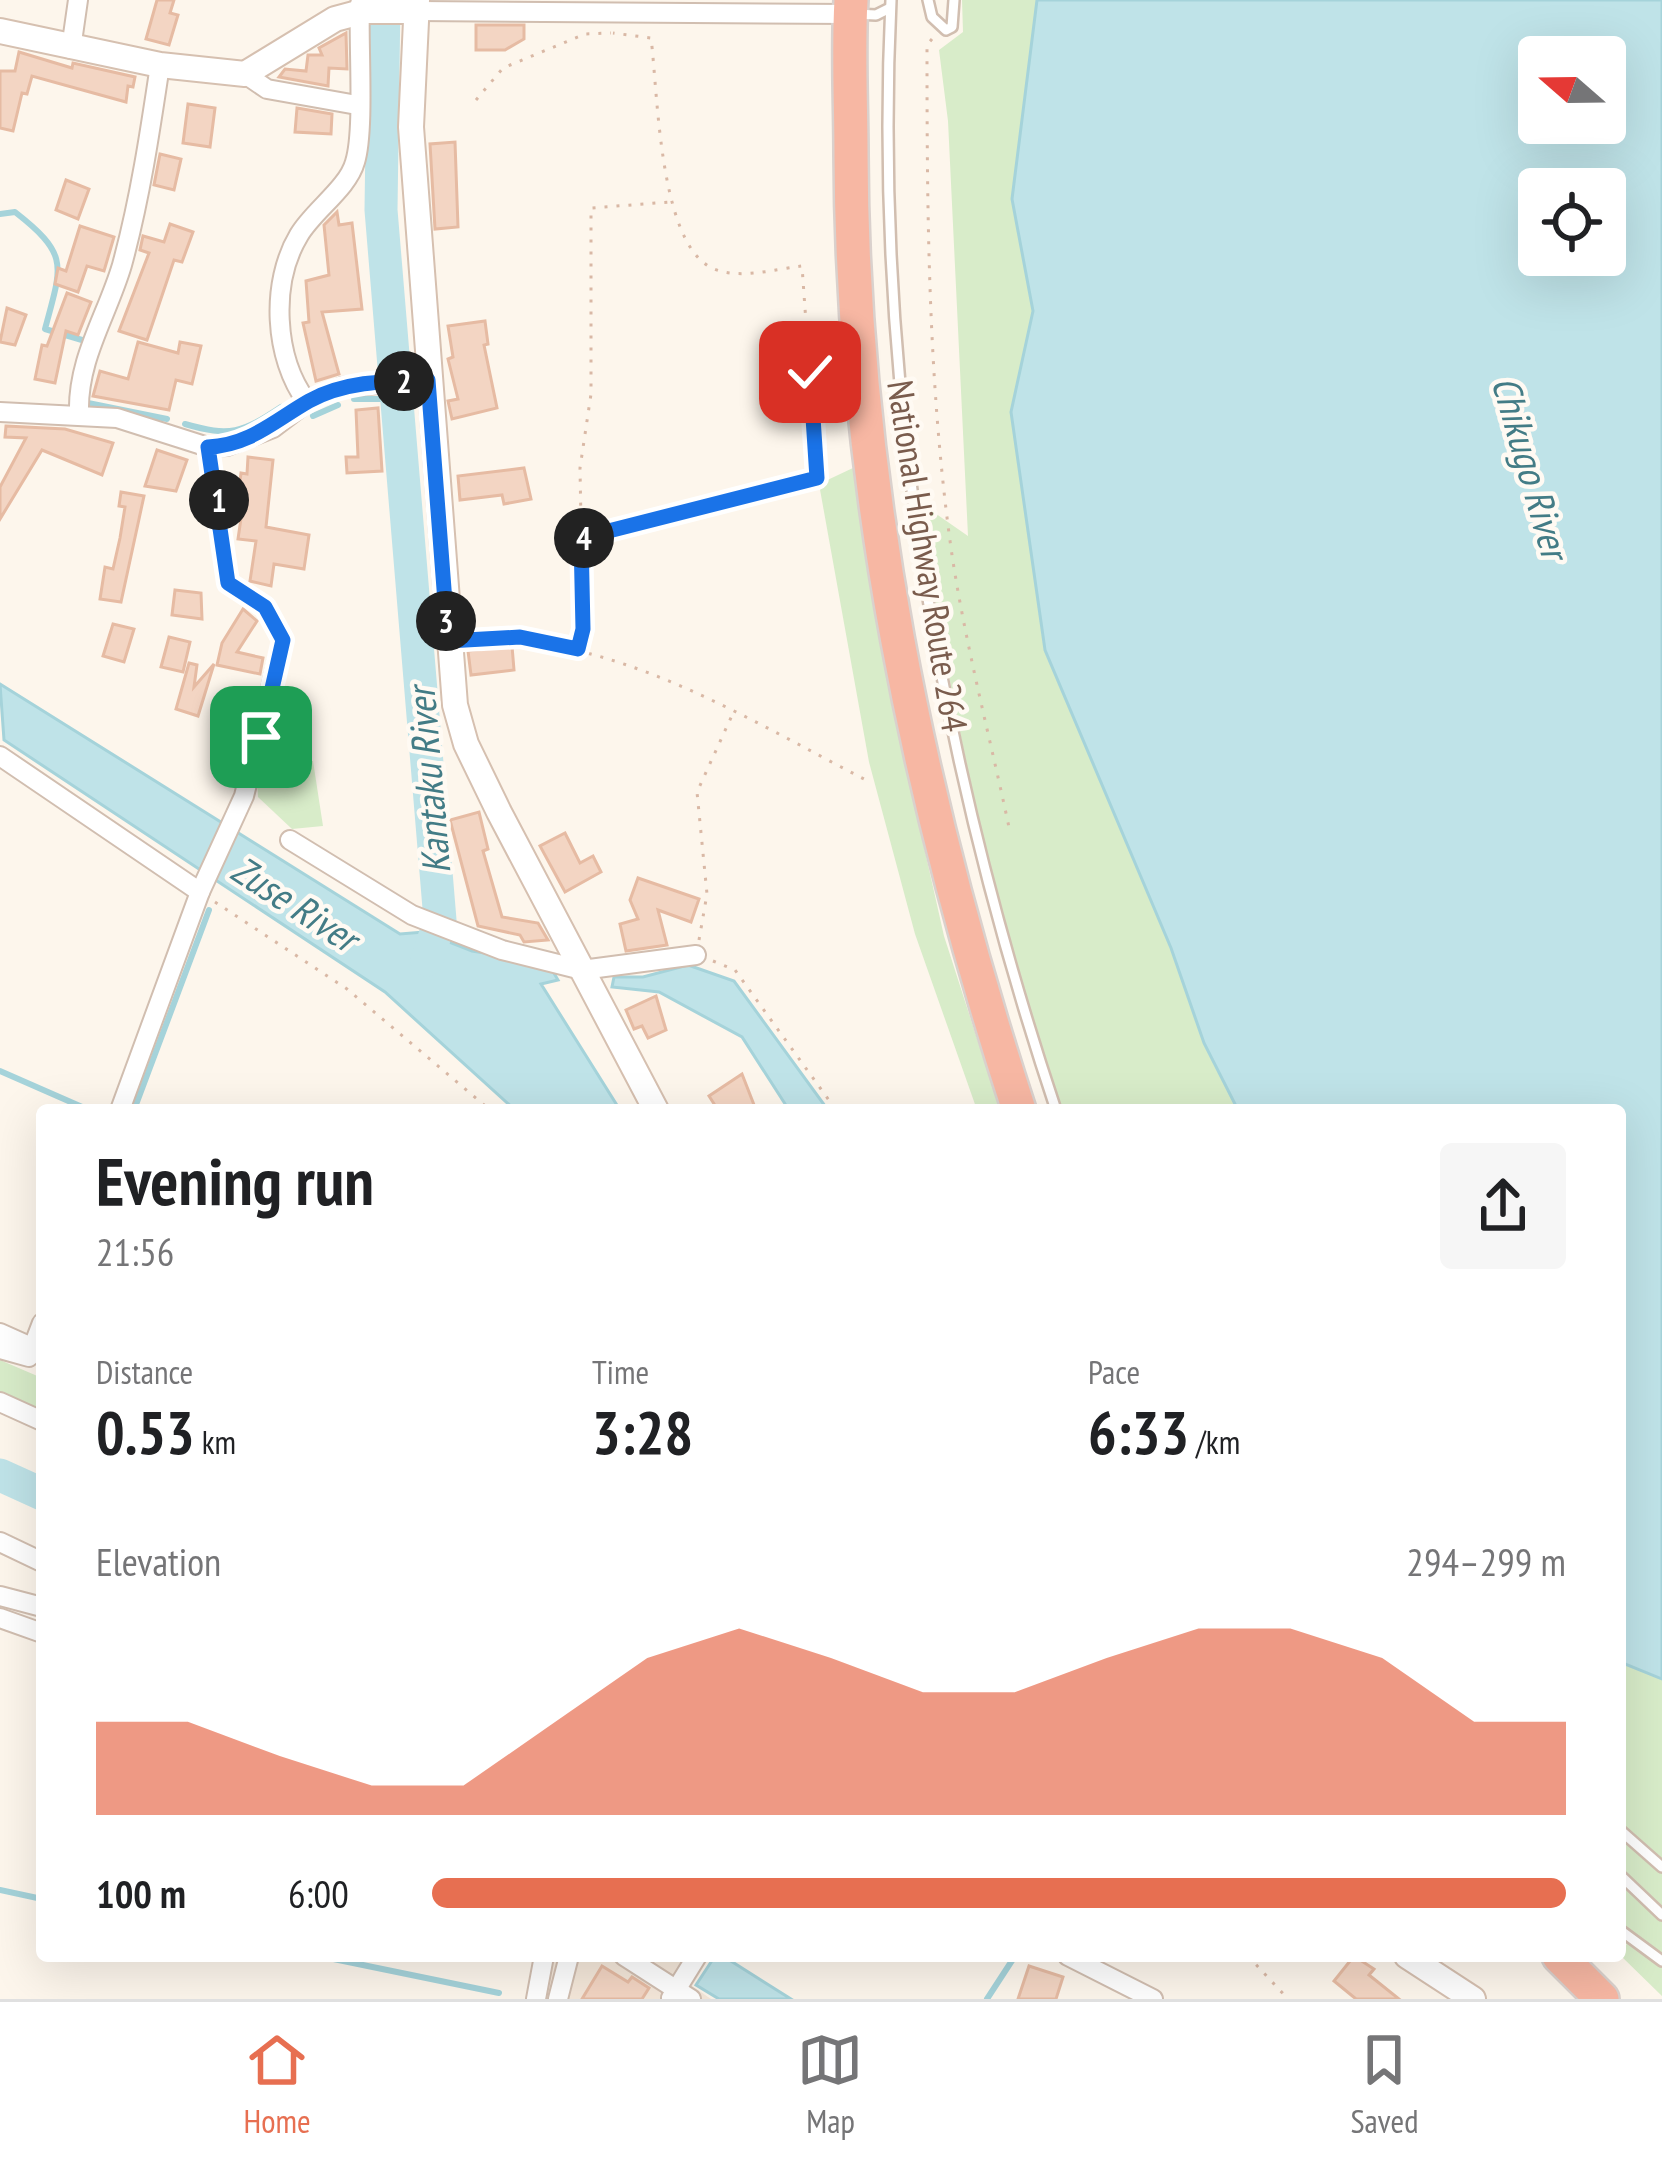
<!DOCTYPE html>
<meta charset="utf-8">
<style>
body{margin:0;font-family:"PT Sans Narrow",sans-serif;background:#f6f6f6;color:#202124;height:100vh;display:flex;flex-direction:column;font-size:45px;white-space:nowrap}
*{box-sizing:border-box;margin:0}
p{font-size:39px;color:#757577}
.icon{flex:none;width:66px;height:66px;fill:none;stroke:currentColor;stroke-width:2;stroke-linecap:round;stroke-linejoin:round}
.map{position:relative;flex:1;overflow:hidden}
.side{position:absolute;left:36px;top:1104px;width:1590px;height:858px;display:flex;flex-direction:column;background:#fff;border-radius:12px;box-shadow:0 12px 48px #0002}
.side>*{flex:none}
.needle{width:78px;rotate:290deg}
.fabs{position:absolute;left:1518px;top:36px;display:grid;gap:24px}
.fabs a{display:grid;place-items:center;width:108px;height:108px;border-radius:12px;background:#fff;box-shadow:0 12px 48px #0002;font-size:60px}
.pin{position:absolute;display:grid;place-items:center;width:102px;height:102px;color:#fff;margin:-51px;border-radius:24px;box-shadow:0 6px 18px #0006}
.km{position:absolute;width:60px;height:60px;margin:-30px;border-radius:50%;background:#222;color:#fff;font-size:33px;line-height:60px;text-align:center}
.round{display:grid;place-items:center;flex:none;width:126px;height:126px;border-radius:12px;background:#f6f6f6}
.headline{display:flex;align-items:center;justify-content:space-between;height:204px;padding:0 60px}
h1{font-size:66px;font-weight:600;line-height:90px}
.stats{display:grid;grid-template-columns:repeat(3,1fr);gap:18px;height:204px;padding:12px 60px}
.stats div{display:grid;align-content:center}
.stats b{font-size:60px;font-weight:600}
.stats small{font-size:33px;font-weight:400}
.stats p{font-size:33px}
.chart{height:336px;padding:24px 60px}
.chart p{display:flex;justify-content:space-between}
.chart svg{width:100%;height:216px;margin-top:12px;fill:#e76f51;opacity:.7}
ul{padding:0 60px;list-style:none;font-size:39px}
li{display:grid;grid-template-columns:192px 144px 1fr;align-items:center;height:90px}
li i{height:30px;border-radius:15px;background:#e76f51}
.dock{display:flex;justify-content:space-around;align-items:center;height:168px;border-top:3px solid #e0e0e0;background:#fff;font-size:33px;color:#757577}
.dock a{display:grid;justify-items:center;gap:6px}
.dock .selected{color:#e76f51}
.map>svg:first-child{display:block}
.residential{fill:#f5e8da}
.green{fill:#d8ecc9}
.water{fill:#bfe3e8;stroke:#a5d3da;stroke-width:3;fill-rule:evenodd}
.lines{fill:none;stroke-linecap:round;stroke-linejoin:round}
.stream{stroke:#a5d3da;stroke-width:6}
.river{stroke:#bfe3e8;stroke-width:33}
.building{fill:#f3d5c3;stroke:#e6bba3;stroke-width:3}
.lane-casing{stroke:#d1beb0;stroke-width:14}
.street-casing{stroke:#d1beb0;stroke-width:22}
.secondary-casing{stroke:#d6c0b0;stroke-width:28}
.highway-casing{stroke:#dad1cd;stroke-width:38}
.path{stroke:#d9b8a5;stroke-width:3;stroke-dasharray:3 9;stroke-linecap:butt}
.lane{stroke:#fff;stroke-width:9}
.street{stroke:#fff;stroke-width:18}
.secondary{stroke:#fff;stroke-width:24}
.highway{stroke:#f7b7a3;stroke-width:33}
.route-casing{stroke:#fff;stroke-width:24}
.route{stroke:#1a73e8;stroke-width:15}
.labels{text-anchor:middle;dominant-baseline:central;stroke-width:9;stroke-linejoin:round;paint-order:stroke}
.street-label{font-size:36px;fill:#7a5c4d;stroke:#fffaf3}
.water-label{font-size:39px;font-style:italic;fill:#437c86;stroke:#fffaf3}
</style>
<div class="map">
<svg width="1662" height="1999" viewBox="0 0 1662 1999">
<rect width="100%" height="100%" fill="#fdf6ec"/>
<path class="residential" d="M554,1956h156l-18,30 19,13h-166z"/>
<g class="green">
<path d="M962,0h75l-25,199 21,112 -22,101 33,238 127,298 33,95 34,67h-177c-69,-199 -109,-400 -142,-608l49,34 -20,-415 -9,-71 24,-18z"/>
<path d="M855,467l41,255 48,214 56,174h-23l-62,-176 -46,-172 -50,-278z"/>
<path d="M313,761l10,65 -31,3 -34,-32 -1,-20 7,-14z"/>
<path d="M0,1360l42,18v34l-42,-20z"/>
<path d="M1620,1662l42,17v317l-42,-41v-14l7,4 -7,-8z"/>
</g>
<g class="water">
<path d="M1037,0h625v1679l-42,-17v-552h-382l-34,-67 -33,-95 -126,-298 -34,-238 22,-101 -21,-112zM1605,57v66h-66v-66zM1605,189v66h-66v-66z"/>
<path d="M0,684l400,250 24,-2 48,19 76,12 10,17 -17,4 79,126h-105l-130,-118 -381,-252z"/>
<path d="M688,965l46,16 94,129h-39l-47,-73 -83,-45 -47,-5 2,-10h29z"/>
<path d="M715,1956h8l68,43h-72l-23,-14z"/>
</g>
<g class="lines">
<g class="stream">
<path d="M0,214l15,-2c55,43 47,53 30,117l37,11"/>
<path d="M85,396l3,7 79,16"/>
<path d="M354,399h43"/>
<path d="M313,416l25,-11"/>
<path d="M185,424c45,13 57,9 96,-17"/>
<path d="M0,1071l89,39"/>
<path d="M134,1110l75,-200"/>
<path d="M0,1890l42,9"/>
<path d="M319,1956l180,37"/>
<path d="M987,1999l28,-43"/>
</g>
<g class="river">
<path d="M384,0l-3,210 59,710 -13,40"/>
<path d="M0,1475l42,19"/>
</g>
</g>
<g class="building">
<path d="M157,0h17l-4,13 8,2 -9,30 -23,-6z"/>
<path d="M476,25h48v14l-19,11h-29z"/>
<path d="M346,33l1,36 -18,-1 -1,18 -49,-9 6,-8 21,2 2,-16h14l-3,-7z"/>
<path d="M19,52l53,16 1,-5 62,14 -2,10 -5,-1 -2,16 -94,-26 -5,18 -5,-1 -9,38 -13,-3v-57h15z"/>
<path d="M188,104l27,4 -5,39 -27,-4z"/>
<path d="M297,108l35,6 -1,20 -36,-2z"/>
<path d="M455,142l3,85 -23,2 -5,-85z"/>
<path d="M160,154l21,5 -7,31 -20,-5z"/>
<path d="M66,180l23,9 -11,30 -22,-9z"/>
<path d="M337,212l2,13 13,-2 10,86 -40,3 17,62 -23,7 -13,-58 6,-1 -3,-41 23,-6 -5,-50z"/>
<path d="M170,224l23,8 -11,30 -8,-2 -27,80 -28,-9 30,-78 -9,-3 3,-14 21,6z"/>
<path d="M80,226l34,11 -10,34 -17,-5 -9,26 -23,-8 3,-16 8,3z"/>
<path d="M67,293l24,9 -13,33 -12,-4 -11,52 -20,-4 7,-34 5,1z"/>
<path d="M7,308l19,7 -11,30 -15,-3z"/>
<path d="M485,321l3,23 -4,1 13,63 -45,11 -4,-18 10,-2 -10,-40 5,-2 -5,-31z"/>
<path d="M138,342l40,11 2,-11 21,4 -9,38 -16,-4 -7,30 -76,-14 7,-25 28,8z"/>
<path d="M378,408l4,63 -35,2 -1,-16h12l-2,-47z"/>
<path d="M6,426l59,3 48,14 -11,32 -60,-25 -42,69v-32l26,-49 -21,-1z"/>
<path d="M157,450l30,10 -11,31 -31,-5z"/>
<path d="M248,457l25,3 -7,67 43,8 -5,34 -30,-5 -3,22 -21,-5 6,-40 -18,-2 6,-41 -6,-1 3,-24 6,1z"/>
<path d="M524,468l7,31 -27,5 -2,-9 -42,5 -2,-24z"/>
<path d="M121,492l23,4 -23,106 -21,-3 5,-32 8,2 7,-31 5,-31 -6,-1z"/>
<path d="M175,590l26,3 1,26 -30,-4z"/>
<path d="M243,609l14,12 -20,31 26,6 -3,16 -43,-9 5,-22z"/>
<path d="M113,624l21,5 -10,33 -21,-6z"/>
<path d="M169,637l21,5 -7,30 -22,-5z"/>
<path d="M512,646l2,24 -43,5 -3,-24z"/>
<path d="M189,663l8,2 -3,22 20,-23 -16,52 -22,-7z"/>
<path d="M479,812l9,37 -5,2 19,66 36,6 10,17 -24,2 -4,-7 -42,-9 -28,-106z"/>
<path d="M565,833l15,30 13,-7 8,16 -36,20 -25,-46z"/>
<path d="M638,878l61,21 -8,23 -33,-12 9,35 -41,6 -6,-27 18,-5 -8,-19z"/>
<path d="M656,996l10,34 -18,8 -6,-12 -8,3 -8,-19z"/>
<path d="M742,1074l14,36h-38l-9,-14z"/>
<path d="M1354,1956l20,13 -5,6 30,24h-43l-22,-18z"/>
<path d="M602,1966l26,16 4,-5 17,11 -7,11h-60z"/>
<path d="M1029,1966l34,11 -7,22h-38z"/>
</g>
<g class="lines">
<defs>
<g id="lane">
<path d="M891,0c-18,377 46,753 165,1110"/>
<path d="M928,0l4,17 14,13 6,-3 2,-27"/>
<path d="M855,14l21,1 14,-7"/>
<path d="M1620,1830l42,37"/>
<path d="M1620,1875l42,40"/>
<path d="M1620,1930l42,31"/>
</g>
<g id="street">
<path d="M417,11l433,3"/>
<path d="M71,49l7,-49"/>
<path d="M245,74l22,15 90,16"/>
<path d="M307,402c-33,-44 -37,-119 -8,-167 14,-24 49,-47 56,-73 10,-32 3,-120 5,-158"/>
<path d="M0,412l117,6 91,29 19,-1 46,-18 34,-26 35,-15 85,-7"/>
<path d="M79,414c-2,-55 28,-98 43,-149 18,-66 28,-133 38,-200"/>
<path d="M0,756l200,136"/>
<path d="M290,840l122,75 90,35 80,20 114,-15"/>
<path d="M120,1110l80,-218 44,-96 39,-156 -18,-33 -37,-24 -20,-136"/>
<path d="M0,1333l38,17"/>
<path d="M0,1349l29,8 13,-34"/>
<path d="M0,1402l42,19"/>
<path d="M0,1542l42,20"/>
<path d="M0,1596l42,11"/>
<path d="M0,1618l42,15"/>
<path d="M624,1956l67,43"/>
<path d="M1068,1956l85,43"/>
<path d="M671,1998l26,-42"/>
<path d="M536,1999l8,-43"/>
<path d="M558,1999l11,-43"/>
</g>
<g id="secondary">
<path d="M417,0l-6,127 44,578 11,39 33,68 157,298"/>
<path d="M0,31l160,34 85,9 90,-55 30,-8h52"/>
<path d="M1407,1956l66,43"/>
</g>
<g id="highway">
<path d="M851,0c-3,51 0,103 0,155 1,327 67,645 168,955"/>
<path d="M1559,1956l43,43"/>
</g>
</defs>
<use href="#lane" class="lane-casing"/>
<use href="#street" class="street-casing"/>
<use href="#secondary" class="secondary-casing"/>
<use href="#highway" class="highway-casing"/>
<g class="path">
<path d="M932,39l-5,6c0,170 1,342 25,510 14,93 39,186 58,277"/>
<path d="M476,100l27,-32 82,-34 26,-1"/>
<path d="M582,538l235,-60 -15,-212c-28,3 -65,15 -92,1 -51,-28 -52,-173 -59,-229l-38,-5"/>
<path d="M470,640c139,-8 274,77 394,139"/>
<path d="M578,649l5,-20 -3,-161 11,-74v-186l79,-6"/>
<path d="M215,902l132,87 143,121"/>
<path d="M699,940l8,-46 -10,-102 37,-81"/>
<path d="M713,961l22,9 101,140"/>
<path d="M1248,1956l40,43"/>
</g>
<use href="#lane" class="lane"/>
<use href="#street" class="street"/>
<use href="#secondary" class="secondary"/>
<use href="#highway" class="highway"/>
</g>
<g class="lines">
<defs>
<path id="route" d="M261,737l22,-97 -18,-33 -37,-24 -20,-136c42,-2 66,-26 101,-46 36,-20 78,-20 119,-21l20,261 72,-4 58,12 5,-20 -2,-91 236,-60 -7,-106"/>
</defs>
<use href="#route" class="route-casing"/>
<use href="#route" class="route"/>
</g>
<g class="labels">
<g class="street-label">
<text transform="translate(928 556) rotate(81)">National Highway Route 264</text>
</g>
<g class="water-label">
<text transform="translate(1531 467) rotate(74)">Chikugo River</text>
<text transform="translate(428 781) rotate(-95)">Kantaku River</text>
<text transform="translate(295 903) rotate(33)">Zuse River</text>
</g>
</g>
</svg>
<div class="fabs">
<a><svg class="needle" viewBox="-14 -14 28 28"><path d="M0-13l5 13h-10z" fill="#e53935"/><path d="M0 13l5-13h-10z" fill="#757577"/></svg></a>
<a><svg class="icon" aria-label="locate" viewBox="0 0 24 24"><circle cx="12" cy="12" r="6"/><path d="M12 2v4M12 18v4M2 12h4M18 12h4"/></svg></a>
</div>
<div class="pin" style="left:261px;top:737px;background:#1e9e55"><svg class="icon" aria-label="arrive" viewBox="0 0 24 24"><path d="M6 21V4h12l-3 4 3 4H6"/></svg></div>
<div class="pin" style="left:810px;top:372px;background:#d93025"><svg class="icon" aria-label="check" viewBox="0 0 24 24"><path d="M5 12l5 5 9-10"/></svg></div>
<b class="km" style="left:219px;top:500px">1</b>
<b class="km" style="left:404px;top:381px">2</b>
<b class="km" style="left:446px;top:621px">3</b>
<b class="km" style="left:584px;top:538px">4</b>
<section class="side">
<div class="headline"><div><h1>Evening run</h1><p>21:56</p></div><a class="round"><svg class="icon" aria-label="share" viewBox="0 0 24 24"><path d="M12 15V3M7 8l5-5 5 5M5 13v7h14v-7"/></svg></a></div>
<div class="stats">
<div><p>Distance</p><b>0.53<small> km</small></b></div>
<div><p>Time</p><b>3:28</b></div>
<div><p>Pace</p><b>6:33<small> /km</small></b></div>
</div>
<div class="chart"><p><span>Elevation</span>294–299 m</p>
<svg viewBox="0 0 160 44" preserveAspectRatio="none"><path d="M0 44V25L10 25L20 32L30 38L40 38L50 25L60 12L70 6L80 12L90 19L100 19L110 12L120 6L130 6L140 12L150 25L160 25V44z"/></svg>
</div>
<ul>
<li><b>100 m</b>6:00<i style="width:100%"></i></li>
</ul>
</section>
</div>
<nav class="dock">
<a class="selected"><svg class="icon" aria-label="home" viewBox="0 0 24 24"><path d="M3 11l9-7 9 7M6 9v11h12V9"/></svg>Home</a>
<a><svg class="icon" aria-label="map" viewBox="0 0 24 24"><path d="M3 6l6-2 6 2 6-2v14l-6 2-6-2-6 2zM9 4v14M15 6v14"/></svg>Map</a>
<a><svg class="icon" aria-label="saved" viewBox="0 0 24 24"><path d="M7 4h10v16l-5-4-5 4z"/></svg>Saved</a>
</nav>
